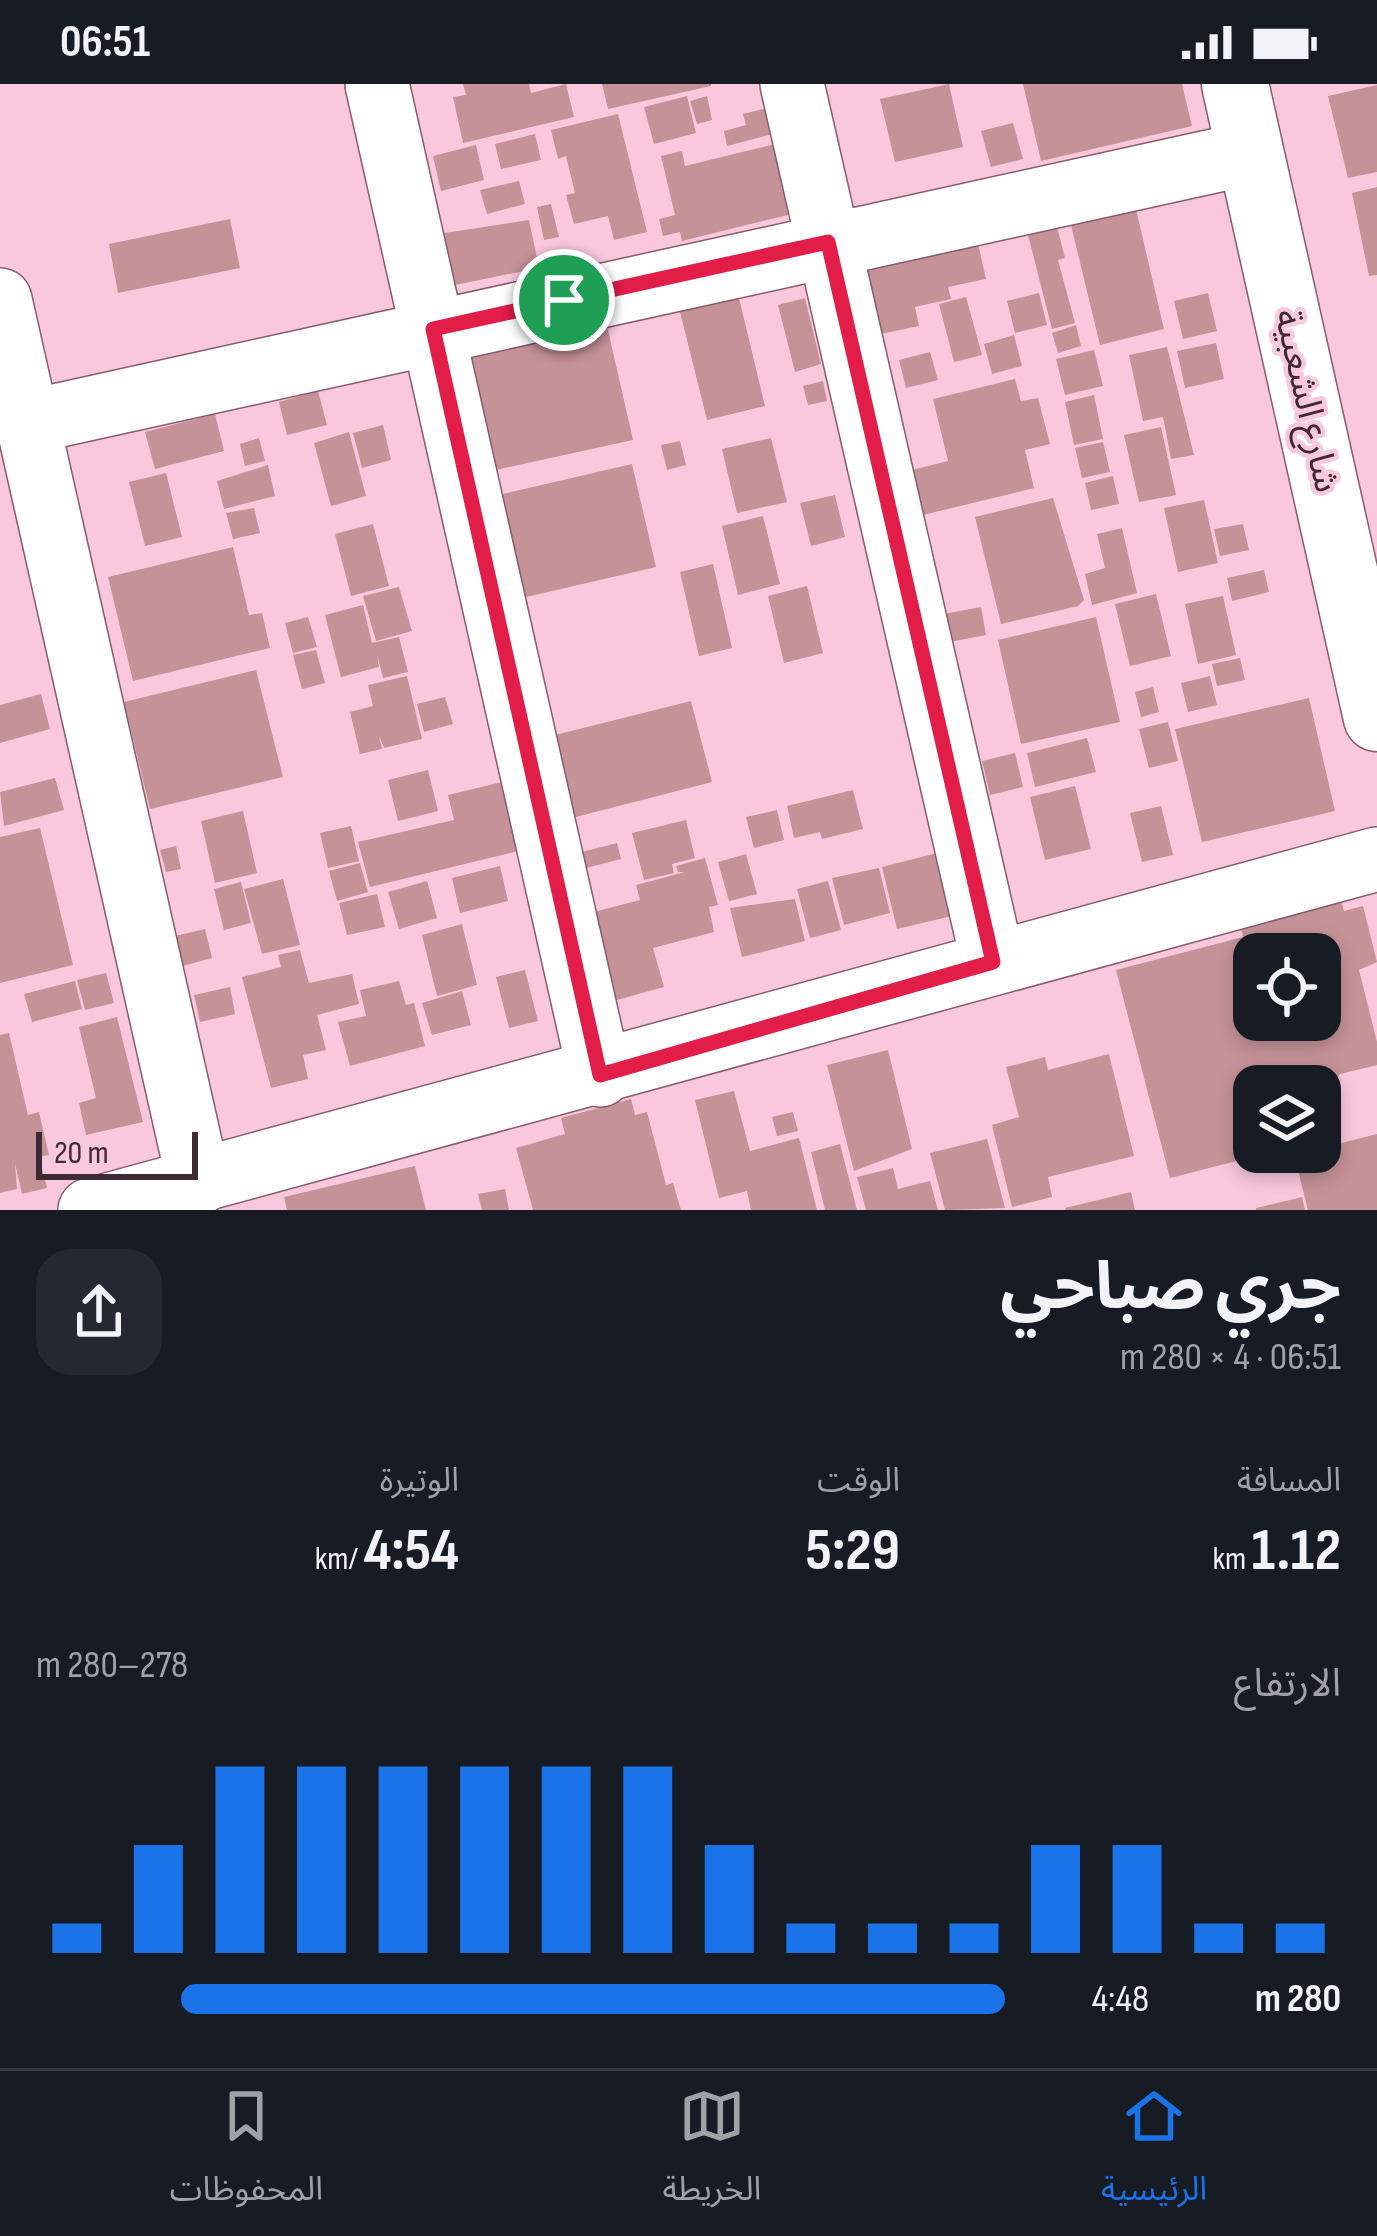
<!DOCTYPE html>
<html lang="ar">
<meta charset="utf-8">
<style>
body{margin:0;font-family:"Sofia Sans Condensed","Noto Sans Arabic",sans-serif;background:#242831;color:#f1f3f6;direction:rtl;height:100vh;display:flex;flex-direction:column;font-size:45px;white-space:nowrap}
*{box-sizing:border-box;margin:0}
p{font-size:39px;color:#9ea1a6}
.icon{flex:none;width:66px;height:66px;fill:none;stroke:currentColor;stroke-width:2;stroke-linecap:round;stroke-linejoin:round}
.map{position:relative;height:1126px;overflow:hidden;direction:ltr}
.side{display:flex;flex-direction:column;background:#171b24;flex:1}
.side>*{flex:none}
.controls{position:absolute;left:1233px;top:849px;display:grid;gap:24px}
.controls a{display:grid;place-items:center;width:108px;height:108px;border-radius:24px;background:#171b24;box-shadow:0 6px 18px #0003;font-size:60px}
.scale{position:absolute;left:36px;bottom:30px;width:162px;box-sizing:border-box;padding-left:12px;border:6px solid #3d2a32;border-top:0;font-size:33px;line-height:42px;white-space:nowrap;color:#3d2a32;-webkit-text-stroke:9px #fac8dd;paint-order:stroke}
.pin{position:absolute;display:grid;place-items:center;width:102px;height:102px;color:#fff;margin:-51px;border:6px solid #fff;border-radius:50%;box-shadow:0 3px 12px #0007}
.round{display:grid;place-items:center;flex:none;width:126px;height:126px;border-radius:36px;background:#242831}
.overview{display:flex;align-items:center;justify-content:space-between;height:204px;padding:0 36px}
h1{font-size:66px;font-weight:700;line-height:90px}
.stats{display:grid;grid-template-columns:repeat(3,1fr);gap:18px;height:204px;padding:12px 36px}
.stats div{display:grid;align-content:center}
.stats b{font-size:60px;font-weight:700}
.stats small{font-size:33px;font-weight:400}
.stats p{font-size:33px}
.chart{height:336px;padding:24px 36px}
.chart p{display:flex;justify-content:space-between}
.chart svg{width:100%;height:216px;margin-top:12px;stroke:#1a73e8;stroke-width:6}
ul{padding:0 36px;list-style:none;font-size:39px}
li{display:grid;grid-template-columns:192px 144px 1fr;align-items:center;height:90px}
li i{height:30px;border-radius:15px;background:#1a73e8}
.status{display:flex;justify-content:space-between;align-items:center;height:84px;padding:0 60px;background:#171b24;direction:ltr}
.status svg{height:33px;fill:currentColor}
.tabs{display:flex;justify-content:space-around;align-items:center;height:168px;border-top:3px solid #363941;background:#171b24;font-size:33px;color:#9ea1a6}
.tabs a{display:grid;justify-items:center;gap:6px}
.tabs .active{color:#1a73e8}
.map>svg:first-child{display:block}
.building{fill:#c59297;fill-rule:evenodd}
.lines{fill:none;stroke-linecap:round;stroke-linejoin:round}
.minor-casing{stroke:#865b6d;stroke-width:66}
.tertiary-casing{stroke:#865b6d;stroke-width:69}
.minor{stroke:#fff;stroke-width:63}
.tertiary{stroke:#fff;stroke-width:66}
.route-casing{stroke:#fff;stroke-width:24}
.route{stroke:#e11d48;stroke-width:15}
.labels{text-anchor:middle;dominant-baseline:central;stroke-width:9;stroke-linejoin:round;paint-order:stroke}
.street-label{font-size:36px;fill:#3d2a32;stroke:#fac8dd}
</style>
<div class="status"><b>06:51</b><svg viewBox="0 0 49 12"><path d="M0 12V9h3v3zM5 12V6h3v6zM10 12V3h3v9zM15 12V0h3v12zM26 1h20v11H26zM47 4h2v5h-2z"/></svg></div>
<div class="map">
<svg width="1377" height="1126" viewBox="0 0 1377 1126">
<rect width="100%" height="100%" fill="#fac8dd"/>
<g class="building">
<path d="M463,0h66l2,9 35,-9 8,33 -111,26 -10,-46 13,-2z"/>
<path d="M602,0h109v2l-103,23z"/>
<path d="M949,0l14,63 -68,15 -15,-63z"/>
<path d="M1023,0h159l10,42 -151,35z"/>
<path d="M1377,1v87l-29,6 -20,-82z"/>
<path d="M687,12l9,37 -42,11 -10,-37z"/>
<path d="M707,12l5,24 -15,4 -7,-23z"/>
<path d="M767,24l6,26 -46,12 -3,-15 22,-6 -3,-11z"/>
<path d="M618,30l29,118 -33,8 -6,-24 -34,8 -8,-29 9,-2 -9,-37 -8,3 -7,-29z"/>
<path d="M1013,39l10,36 -32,8 -10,-36z"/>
<path d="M535,50l6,26 -40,9 -6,-25z"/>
<path d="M775,60l17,70 -110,27 -2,-9 -17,4 -4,-17 16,-4 -14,-59 21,-5 3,15z"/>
<path d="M476,61l8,35 -43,11 -8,-35z"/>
<path d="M519,97l6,23 -38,10 -7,-24z"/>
<path d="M1377,103v88l-8,1 -17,-83z"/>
<path d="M551,120l8,33 -15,3 -7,-33z"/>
<path d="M1135,121l29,124 -64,16 -30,-124z"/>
<path d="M230,135l10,49 -122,25 -9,-49z"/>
<path d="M529,136l10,48 -84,17 -11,-52z"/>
<path d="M1057,143l8,31 -7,2 17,63 -23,6 -24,-94z"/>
<path d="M977,155l9,40 -38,8 3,12 -36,8 4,19 -38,8 -15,-70z"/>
<path d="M1039,209l8,32 -32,8 -8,-32z"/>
<path d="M1208,209l9,38 -34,8 -9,-38z"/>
<path d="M738,210l27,112 -58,14 -28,-112z"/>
<path d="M966,213l16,58 -28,7 -15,-58z"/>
<path d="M805,214l16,66 -26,8 -17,-67z"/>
<path d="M605,233l28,123 -142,31 -27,-124z"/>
<path d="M1076,241l5,21 -23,7 -6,-20z"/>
<path d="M1014,251l8,31 -30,8 -8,-30z"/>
<path d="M1216,259l8,36 -39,9 -8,-37z"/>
<path d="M1167,263l27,108 -23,4 -8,-42 -20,4 -14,-66z"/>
<path d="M1094,266l9,36 -38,9 -9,-36z"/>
<path d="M930,268l8,28 -32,8 -7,-28z"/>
<path d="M1015,295l6,22 17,-3 12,46 -25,6 9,38 -115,28 -11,-45 40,-10 -15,-62z"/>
<path d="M823,297l4,20 -19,4 -5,-19z"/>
<path d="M318,307l9,34 -40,10 -8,-33z"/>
<path d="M1094,311l9,44 -29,6 -9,-43z"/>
<path d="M215,330l9,37 -69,18 -10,-37z"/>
<path d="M383,341l8,35 -29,8 -9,-35z"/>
<path d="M1161,343l15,68 -37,7 -15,-67z"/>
<path d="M349,348l17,64 -35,10 -17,-63z"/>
<path d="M259,354l6,23 -20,5 -5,-22z"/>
<path d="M771,354l16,64 -50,11 -15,-64z"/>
<path d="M680,357l6,24 -19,5 -6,-25z"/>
<path d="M1103,358l7,30 -28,6 -7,-30z"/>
<path d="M632,380l24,103 -134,31 -24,-103z"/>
<path d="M268,381l7,31 -51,13 -7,-28z"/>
<path d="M166,389l16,64 -37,9 -16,-64z"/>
<path d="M1113,392l6,28 -28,6 -6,-27z"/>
<path d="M835,411l10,42 -34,9 -11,-43z"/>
<path d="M1053,414l31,102 -6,6 -77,18 -26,-107z"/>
<path d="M1204,416l14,63 -40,9 -14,-64z"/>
<path d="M254,424l6,25 -27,6 -7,-26z"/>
<path d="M763,432l17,68 -42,11 -16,-69z"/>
<path d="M373,440l16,62 -38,10 -16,-62z"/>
<path d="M1243,440l6,26 -29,6 -6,-27z"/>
<path d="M1122,444l15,65 -45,12 -7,-31 20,-6 -8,-34z"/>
<path d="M233,463l16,68 13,-2 8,35 -137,33 -25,-104z"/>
<path d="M713,480l19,84 -33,8 -19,-84z"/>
<path d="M1264,486l5,22 -37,9 -5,-23z"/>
<path d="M807,502l16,67 -39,10 -16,-67z"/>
<path d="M399,503l13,44 -36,10 -13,-45z"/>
<path d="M1156,510l15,62 -41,10 -15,-62z"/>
<path d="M1223,512l13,59 -38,9 -13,-60z"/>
<path d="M363,521l9,38 27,-6 9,35 -25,6 -6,-24 2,13 -38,10 -16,-62z"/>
<path d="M981,523l5,28 -36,7 -6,-28z"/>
<path d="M308,533l9,30 -24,6 -8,-30z"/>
<path d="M1096,533l24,105 -99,22 -23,-104z"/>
<path d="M316,566l9,33 -23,6 -9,-34z"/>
<path d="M1240,574l5,22 -28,6 -5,-22z"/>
<path d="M256,586l27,107 -133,32 -26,-107z"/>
<path d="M407,592l15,63 -38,9 -5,-12 3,13 -22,5 -10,-42 23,-6 -5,-21z"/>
<path d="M1210,592l7,29 -29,7 -7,-29z"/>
<path d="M1153,603l6,25 -18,5 -6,-25z"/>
<path d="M41,610l9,35 -50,14v-38z"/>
<path d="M445,613l8,27 -29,8 -7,-28z"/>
<path d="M1309,614l26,113 -133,31 -27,-113z"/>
<path d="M691,617l21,81 -144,37 -21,-82z"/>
<path d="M1168,638l10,39 -29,7 -10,-39z"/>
<path d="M1087,654l9,34 -61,15 -8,-34z"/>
<path d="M1015,669l8,34 -33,8 -8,-34z"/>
<path d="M428,686l10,41 -40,10 -10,-41z"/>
<path d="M55,694l9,32 -60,16 -4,-34z"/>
<path d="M506,697l16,69 -152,37 -12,-45 96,-22 -6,-25z"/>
<path d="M1075,702l16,63 -46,11 -15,-63z"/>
<path d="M853,706l10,39 -41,10 -2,-7 -26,6 -7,-32z"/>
<path d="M1161,722l12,49 -31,7 -12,-49z"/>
<path d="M777,726l7,30 -30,8 -8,-31z"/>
<path d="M243,727l14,62 -42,10 -14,-62z"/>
<path d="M686,736l9,38 -23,6 2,9 -30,7 -12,-47z"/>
<path d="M351,742l8,35 -31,7 -8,-35z"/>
<path d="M40,744l33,137 -73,18v-146z"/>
<path d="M617,759l4,16 -35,9 -4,-16z"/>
<path d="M176,762l5,23 -15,3 -6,-22z"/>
<path d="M937,769l15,63 -55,13 -15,-62z"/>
<path d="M746,770l11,40 -28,7 -11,-39z"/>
<path d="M705,774l13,47 -9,2 5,25 -61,16 11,39 -58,16 -24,-88 58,-15 -4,-15 49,-13h-7l-2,-6z"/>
<path d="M360,779l8,29 -31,9 -8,-30z"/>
<path d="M500,782l8,35 -48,12 -8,-35z"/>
<path d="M879,784l11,45 -46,12 -12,-47z"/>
<path d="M283,795l17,66 -38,9 -18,-65z"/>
<path d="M427,797l10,37 -38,11 -11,-37z"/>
<path d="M828,797l13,49 -31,8 -13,-49z"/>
<path d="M241,798l10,41 -27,7 -10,-41z"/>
<path d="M377,810l8,33 -38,8 -8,-32z"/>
<path d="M1340,812l4,15 19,-5 14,56 -18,8 18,72v23l-37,9 -20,31v-19h-66v66l10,2 -94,24 -54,-208 127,-33 -4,-15zM1254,870h66v66h-66z"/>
<path d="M795,815l10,42 -63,16 -12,-49z"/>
<path d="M462,840l15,61 -40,11 -15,-61z"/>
<path d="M205,845l7,29 -33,9 -8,-30z"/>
<path d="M300,866l9,33 43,-9 7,30 -42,11 9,35 -23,5 5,24 -37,9 -29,-111 39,-10 -3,-12z"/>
<path d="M525,886l13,51 -29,7 -13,-51z"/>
<path d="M106,889l8,30 -29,7 -8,-30z"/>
<path d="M75,897l7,28 -50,13 -8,-28z"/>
<path d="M399,897l7,24 8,-2 11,43 -75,20 -12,-44 28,-6 -6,-26z"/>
<path d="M230,903l5,27 -35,8 -6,-27z"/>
<path d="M462,907l9,34 -39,10 -10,-32z"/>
<path d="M117,933l26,105 -57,13 -7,-32 17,-5 -17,-71z"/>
<path d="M9,949l19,82 11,-3 10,43 -10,2 8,31 -25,6 -7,-31 2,26 -17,4v-158z"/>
<path d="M888,966l24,99 -58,22 -27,-106z"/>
<path d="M1109,970l25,102 -86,21 4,20 -40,10 -20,-82 27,-8 -13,-50 39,-10 3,13z"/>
<path d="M734,1007l16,60 49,-13 18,72h-66l-4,-19 -28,7 -24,-98z"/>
<path d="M631,1015l4,16 12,-3 19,73 7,-2 8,27h-148l-17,-62 49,-14 -4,-16z"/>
<path d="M793,1028l5,19 -21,5 -5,-19z"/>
<path d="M1377,1050v76h-69l-14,-55z"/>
<path d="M987,1055l18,69 -60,2 -15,-57z"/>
<path d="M840,1060l17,66h-32l-14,-58z"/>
<path d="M415,1082l11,44h-139l-3,-13z"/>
<path d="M893,1084l5,21 32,-8 8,29h-72l-9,-33z"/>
<path d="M505,1105l4,21h-27l-4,-16z"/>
<path d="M1131,1108l4,18h-69l-1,-2z"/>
<path d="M1302,1113l3,13h-49v-2z"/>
</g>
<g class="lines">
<defs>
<g id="minor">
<path d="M377,0l223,991"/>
<path d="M792,0l201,878"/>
<path d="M0,216l199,883"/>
<path d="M28,338l1222,-269"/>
<path d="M90,1126l1287,-351"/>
</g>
<path id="tertiary" d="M1235,0l142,634"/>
</defs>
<use href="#minor" class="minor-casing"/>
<use href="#tertiary" class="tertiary-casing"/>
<use href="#minor" class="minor"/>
<use href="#tertiary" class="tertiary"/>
</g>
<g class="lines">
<defs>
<path id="route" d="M828,158l165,720 -393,113 -167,-746z"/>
</defs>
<use href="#route" class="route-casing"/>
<use href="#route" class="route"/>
</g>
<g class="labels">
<g class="street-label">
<text transform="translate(1306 317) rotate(77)">شارع الشعبية</text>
</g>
</g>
</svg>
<div class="controls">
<a><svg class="icon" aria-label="locate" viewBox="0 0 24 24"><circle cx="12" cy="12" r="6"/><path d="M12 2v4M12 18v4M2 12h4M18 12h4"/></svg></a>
<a><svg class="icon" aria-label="layers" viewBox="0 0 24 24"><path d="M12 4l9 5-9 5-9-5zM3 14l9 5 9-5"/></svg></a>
</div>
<div class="scale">20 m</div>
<div class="pin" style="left:564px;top:216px;background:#1e9e55"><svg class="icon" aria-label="arrive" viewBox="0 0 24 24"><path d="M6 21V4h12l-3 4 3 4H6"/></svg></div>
</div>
<section class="side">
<div class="overview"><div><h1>جري صباحي</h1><p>06:51 · 4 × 280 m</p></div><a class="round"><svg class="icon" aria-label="share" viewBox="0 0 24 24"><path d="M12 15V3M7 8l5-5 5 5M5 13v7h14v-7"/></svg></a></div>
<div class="stats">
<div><p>المسافة</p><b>1.12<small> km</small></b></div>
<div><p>الوقت</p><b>5:29</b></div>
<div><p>الوتيرة</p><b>4:54<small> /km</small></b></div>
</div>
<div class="chart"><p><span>الارتفاع</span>278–280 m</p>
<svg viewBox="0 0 160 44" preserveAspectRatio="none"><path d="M5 44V38M15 44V22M25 44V6M35 44V6M45 44V6M55 44V6M65 44V6M75 44V6M85 44V22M95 44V38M105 44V38M115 44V38M125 44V22M135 44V22M145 44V38M155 44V38"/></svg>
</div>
<ul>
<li><b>280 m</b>4:48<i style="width:85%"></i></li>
</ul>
</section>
<nav class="tabs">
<a class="active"><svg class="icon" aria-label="home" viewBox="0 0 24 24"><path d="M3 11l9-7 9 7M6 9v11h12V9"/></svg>الرئيسية</a>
<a><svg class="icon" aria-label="map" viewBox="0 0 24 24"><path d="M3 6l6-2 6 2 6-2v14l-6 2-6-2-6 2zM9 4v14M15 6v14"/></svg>الخريطة</a>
<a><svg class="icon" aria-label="saved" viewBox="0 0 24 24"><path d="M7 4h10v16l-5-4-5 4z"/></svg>المحفوظات</a>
</nav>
